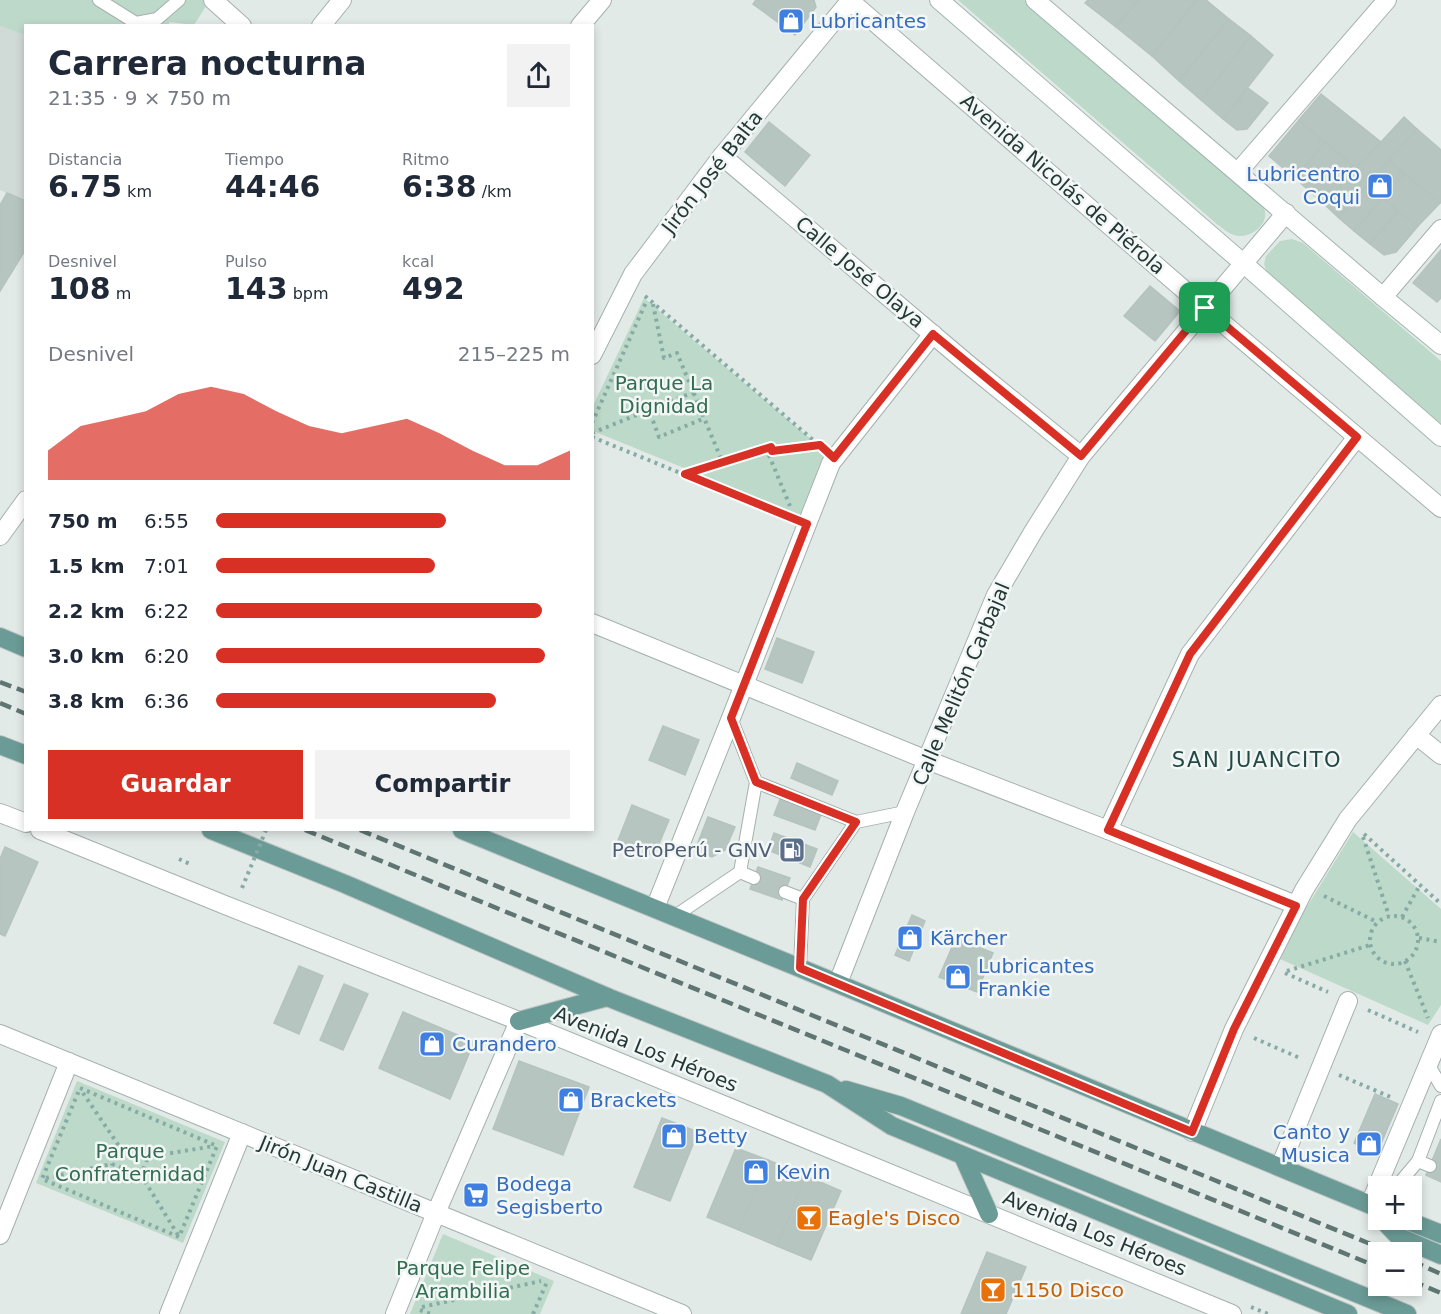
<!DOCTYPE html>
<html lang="es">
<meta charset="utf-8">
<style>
body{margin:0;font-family:"DejaVu Sans",sans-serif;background:#f2f2f3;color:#1f2937;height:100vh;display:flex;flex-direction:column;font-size:22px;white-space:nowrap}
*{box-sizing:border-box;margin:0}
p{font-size:20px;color:#747a83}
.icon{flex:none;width:33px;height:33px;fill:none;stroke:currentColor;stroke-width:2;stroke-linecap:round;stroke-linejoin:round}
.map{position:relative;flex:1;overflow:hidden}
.details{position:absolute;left:24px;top:24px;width:570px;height:807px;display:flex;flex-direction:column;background:#fff;border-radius:0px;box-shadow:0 3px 9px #0003}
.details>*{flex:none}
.controls{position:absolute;left:1368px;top:1176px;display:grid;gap:12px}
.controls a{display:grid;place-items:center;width:54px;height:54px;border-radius:0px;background:#fff;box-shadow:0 3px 9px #0003;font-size:30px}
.pin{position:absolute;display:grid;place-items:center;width:51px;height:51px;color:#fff;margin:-26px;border-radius:12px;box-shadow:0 3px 9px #0006}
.round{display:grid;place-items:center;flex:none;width:63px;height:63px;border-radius:0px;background:#f2f2f3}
.overview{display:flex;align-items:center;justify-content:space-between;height:102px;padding:0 24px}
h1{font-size:33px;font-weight:700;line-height:45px}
.stats{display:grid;grid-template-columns:repeat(3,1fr);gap:9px;height:102px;padding:6px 24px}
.stats div{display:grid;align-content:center}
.stats b{font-size:30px;font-weight:700}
.stats small{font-size:16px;font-weight:400}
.stats p{font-size:16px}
.chart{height:168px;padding:12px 24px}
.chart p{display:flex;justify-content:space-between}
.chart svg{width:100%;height:108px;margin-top:6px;fill:#d93025;opacity:.7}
.primary-button{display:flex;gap:12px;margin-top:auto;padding:12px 24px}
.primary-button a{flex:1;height:69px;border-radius:0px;background:#d93025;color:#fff;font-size:24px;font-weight:700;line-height:69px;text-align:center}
.primary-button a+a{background:#f2f2f3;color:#1f2937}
ul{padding:0 24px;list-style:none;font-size:20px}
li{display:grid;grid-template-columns:96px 72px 1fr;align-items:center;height:45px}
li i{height:15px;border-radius:8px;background:#d93025}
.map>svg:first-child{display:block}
.built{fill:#d0dad7}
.green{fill:#bdd9c9}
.building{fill:#b7c5c1;stroke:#b5c3bf;stroke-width:1.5}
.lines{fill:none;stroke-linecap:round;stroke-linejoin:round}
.service-casing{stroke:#a5b1af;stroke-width:14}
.minor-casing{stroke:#a5b1af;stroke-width:20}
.tertiary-casing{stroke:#a5b1af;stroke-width:20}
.secondary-casing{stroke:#a2b5b1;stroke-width:20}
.primary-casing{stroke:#bdc4c3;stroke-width:20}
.path{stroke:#86aba5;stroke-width:4;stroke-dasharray:3 4.5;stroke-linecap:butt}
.service{stroke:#fff;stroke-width:12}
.minor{stroke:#fff;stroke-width:18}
.tertiary{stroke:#fff;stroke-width:18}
.secondary{stroke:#fff;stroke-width:18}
.primary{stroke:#6b9b96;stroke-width:18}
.rail{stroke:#5e7572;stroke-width:4.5;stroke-dasharray:12 6;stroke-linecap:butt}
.path-bridge{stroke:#86aba5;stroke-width:4;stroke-dasharray:3 4.5;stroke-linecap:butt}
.route-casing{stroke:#fff;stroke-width:12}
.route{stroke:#d93025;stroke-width:8}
.labels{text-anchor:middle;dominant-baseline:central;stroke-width:5;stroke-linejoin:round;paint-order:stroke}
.shop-label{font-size:20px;fill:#366cbe;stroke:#f2f7f5;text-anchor:start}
.street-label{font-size:20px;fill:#243937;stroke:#f2f7f5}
.park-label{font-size:20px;fill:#326c51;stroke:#f2f7f5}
.service-label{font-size:20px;fill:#4e5e75;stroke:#f2f7f5;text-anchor:end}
.food-label{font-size:20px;fill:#c56008;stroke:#f2f7f5;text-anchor:start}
.neighbourhood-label{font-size:21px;letter-spacing:1.5px;fill:#224946;stroke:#f2f7f5}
</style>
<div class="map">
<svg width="1441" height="1314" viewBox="0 0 1441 1314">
<rect width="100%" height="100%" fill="#e2eae8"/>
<path class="built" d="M0,26l25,9v166l-25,-11z"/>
<g class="green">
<path d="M0,0h210l-16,25 -24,-3 -3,4h-141l-1,9 -25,-9z"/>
<path d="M958,0h66l227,194c4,4 10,9 13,14 6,15 -11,29 -25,28 -9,-1 -14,-6 -21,-11z"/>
<path d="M1292,239l11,4 138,118v63l-174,-151 -3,-9 2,-8 14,-15z"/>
<path d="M644,298l181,153 -25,64 -207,-84v-25z"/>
<path d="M1353,832l88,77v96l-13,20 -148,-66 20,-41z"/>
<path d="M77,1081l148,61 -42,101 -147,-60z"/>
<path d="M443,1234l111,47 -14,33h-130z"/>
</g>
<g class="building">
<path d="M756,0h58l2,7 -21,28 -42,-31z"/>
<path d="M1088,0h51l-23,27 -31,-24z"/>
<path d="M1139,0h58l-45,56 -36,-29z"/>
<path d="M1197,0h9l23,19 -50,62 -27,-25z"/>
<path d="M1229,19l22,17 -50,64 -22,-19z"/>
<path d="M1251,36l22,19 -50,64 -22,-19z"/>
<path d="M1248,88l20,15 -21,26 -10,1 -14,-11z"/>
<path d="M1321,94l60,48 -25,26 -57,-48z"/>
<path d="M1404,117l13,12 -78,89 -15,-14z"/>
<path d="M1299,120l26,22 -30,36 -26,-22z"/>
<path d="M769,122l41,33 -25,31 -40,-34z"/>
<path d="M1417,129l24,21v51l-1,2 -51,-43z"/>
<path d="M1325,142l31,26 -32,36 -29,-26z"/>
<path d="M1389,160l16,14 -51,57 -15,-13z"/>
<path d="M1405,174l35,29 -22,23 -20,-15 -15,-13z"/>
<path d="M7,193l19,8v48l-26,42v-86z"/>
<path d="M1383,198l15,13 -28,33 -16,-13z"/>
<path d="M1398,211l20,15 -22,26 -12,3 -14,-11z"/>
<path d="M1441,250v48l-4,4 -24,-19z"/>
<path d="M1150,286l30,25 -25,30 -31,-25z"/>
<path d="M777,638l37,14 -12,31 -37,-14z"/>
<path d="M663,726l36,14 -14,35 -36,-15z"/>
<path d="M797,763l41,18 -6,14 -41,-17z"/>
<path d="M781,797l41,15 -7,18 -41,-15z"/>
<path d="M632,805l37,15 -13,31 -15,8 -26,-11z"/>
<path d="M708,817l27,10 -10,23 -13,7 -17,-7z"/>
<path d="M774,833l43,16 -7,18 -42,-17z"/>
<path d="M5,847l33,15 -33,74 -5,-2v-75z"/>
<path d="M758,867l32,11 -8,22 -32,-11z"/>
<path d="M912,915l13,6 -16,40 -14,-6z"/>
<path d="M956,938l37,15 -16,39 -38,-15z"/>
<path d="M299,966l24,10 -24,58 -25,-11z"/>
<path d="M344,984l24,10 -25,56 -23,-10z"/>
<path d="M403,1012l71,30 -24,57 -71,-31z"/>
<path d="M519,1061l70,26 -26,68 -70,-26z"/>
<path d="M1375,1094l23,10 -21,49 -23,-10z"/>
<path d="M662,1118l36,14 -28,69 -36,-14z"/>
<path d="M1441,1139v43l-15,-7z"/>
<path d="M736,1148l32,12 -29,70 -32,-13z"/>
<path d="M768,1160l38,16 -29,70 -38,-16z"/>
<path d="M806,1176l35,15 -30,69 -34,-14z"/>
<path d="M987,1252l39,15 -20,47h-45z"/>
</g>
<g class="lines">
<defs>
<g id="service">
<path d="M99,0l37,23 21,-4 22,-19"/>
<path d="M731,718l25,64 -16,90"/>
<path d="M756,782l100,40 49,-10"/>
<path d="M785,892l18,7 -3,69"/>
<path d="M803,899l53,-77"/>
<path d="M675,916l65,-44 14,6"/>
<path d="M1428,1064l13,22"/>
<path d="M1418,1161l23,-60"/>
<path d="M1397,1186l21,-25 12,5"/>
</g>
<g id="minor">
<path d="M213,0l29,26"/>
<path d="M849,0l356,308 236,200"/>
<path d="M321,26l21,-26"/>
<path d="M580,26l22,-26"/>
<path d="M722,156l247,209 112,91"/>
<path d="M1238,172l149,-172"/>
<path d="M1383,297l58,-68"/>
<path d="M592,355l41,-81 89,-118 128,-155"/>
<path d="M0,536l26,-36"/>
<path d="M592,623l335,137 181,70 188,75"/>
<path d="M1416,735l25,20"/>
<path d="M1108,830l82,-176 167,-217"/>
<path d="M655,908l76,-190 100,-255 102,-129"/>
<path d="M838,983l67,-171 91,-217 37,-63 48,-76 205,-243"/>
<path d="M0,1034l682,280"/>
<path d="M1192,1132l42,-103 70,-139 44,-71 93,-114"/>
<path d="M1280,1167l68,-166"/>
<path d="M1370,1204l71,-170"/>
<path d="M0,1235l69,-173"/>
<path d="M169,1314l73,-181"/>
<path d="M395,1314l41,-101 83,-192"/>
</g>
<g id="tertiary">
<path d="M0,813l26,10"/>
<path d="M40,830l185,75 294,116 713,293"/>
</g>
<g id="secondary">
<path d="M939,0l304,263 198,174"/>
<path d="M1035,0l348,297 58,48"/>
</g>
<g id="primary">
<path d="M0,637l26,11"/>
<path d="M0,745l26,10"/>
<path d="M211,830l134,54 262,113 220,87 65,42 456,188"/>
<path d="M462,830l338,138 578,240"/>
<path d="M519,1021l88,-24"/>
<path d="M846,1090l55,16 506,208"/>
<path d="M963,1156l26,58"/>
<path d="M1383,1220l16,17 42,18"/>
<path d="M1406,1220l35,14"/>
</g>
</defs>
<use href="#service" class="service-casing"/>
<use href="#minor" class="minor-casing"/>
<use href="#tertiary" class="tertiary-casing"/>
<use href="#secondary" class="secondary-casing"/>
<use href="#primary" class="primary-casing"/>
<g class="path">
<path d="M645,296l174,149"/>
<path d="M653,304l11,54 13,-5 45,108"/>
<path d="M694,392l-45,18 10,27 46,-19"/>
<path d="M592,423l55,-123"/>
<path d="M592,433l57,-23"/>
<path d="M592,437l194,79"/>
<path d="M766,448l24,58"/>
<path d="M685,474l86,-27 1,4 44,-5"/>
<path d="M1364,834l77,70"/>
<path d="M1363,837l26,79"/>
<path d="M179,859l13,6"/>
<path d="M1324,896l53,26"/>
<circle cx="1394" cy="940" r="24"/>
<path d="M1402,917l18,-32"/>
<path d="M1419,938l22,4"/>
<path d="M1405,961l23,57"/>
<path d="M1287,971l83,-26"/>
<path d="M1285,973l43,19"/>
<path d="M1368,1010l50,22"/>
<path d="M1254,1038l48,21"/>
<path d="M1339,1075l54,23"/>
<path d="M80,1088l137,58 -38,91 -137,-58z"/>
<path d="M83,1093l36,53 29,11 -7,18 -29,-11 7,-18"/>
<path d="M148,1157l66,-11"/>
<path d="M141,1175l37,60"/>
<path d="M46,1178l66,-14"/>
<path d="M422,1307l119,-26"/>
<path d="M1251,1307l17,7"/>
<path d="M420,1310l11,4"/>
<path d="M533,1314l14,-32"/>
</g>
<use href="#service" class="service"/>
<use href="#minor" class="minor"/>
<use href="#tertiary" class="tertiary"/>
<use href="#secondary" class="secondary"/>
<use href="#primary" class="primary"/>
<g class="rail">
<path d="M0,682l26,10"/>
<path d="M0,703l26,11"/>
<path d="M305,830l1073,437"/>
<path d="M360,830l1030,422"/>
<path d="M1412,1261l29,13"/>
<path d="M1412,1281l29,12"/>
</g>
<path class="path-bridge" d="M242,888l24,-58"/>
</g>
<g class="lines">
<defs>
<path id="route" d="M1205,308l152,129 -167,217 -82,176 188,76 -62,123 -42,103 -392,-164 3,-69 53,-77 -100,-40 -25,-64 76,-194 -122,-50 86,-27 1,4 48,-6 14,13 99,-124 148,122z"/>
</defs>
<use href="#route" class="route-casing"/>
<use href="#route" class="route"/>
</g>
<defs>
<symbol id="shop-square" viewBox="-11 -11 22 22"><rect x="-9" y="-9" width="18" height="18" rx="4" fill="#3f7fe0" stroke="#f2f7f5"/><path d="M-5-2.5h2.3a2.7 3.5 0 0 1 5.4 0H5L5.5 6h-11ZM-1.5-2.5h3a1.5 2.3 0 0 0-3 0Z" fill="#fff"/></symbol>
<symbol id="fuel-square" viewBox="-11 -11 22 22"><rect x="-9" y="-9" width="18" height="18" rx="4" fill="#5c6f8a" stroke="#f2f7f5"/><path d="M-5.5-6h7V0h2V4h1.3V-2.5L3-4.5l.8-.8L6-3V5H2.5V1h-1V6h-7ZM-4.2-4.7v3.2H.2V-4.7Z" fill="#fff"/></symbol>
<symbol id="supermarket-square" viewBox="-11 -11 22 22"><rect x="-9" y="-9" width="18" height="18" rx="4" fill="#3f7fe0" stroke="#f2f7f5"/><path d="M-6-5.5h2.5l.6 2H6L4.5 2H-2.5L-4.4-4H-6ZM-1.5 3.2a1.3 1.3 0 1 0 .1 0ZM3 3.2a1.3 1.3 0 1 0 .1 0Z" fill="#fff"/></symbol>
<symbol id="bar-square" viewBox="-11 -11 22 22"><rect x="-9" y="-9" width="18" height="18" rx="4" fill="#e8710a" stroke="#f2f7f5"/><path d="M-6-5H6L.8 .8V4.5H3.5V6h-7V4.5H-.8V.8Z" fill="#fff"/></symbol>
</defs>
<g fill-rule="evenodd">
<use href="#shop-square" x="776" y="6" width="30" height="30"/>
<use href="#shop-square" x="1365" y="171" width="30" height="30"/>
<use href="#fuel-square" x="777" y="835" width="30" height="30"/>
<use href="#shop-square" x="895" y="923" width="30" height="30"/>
<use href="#shop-square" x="943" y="962" width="30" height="30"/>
<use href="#shop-square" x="417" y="1029" width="30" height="30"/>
<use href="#shop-square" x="556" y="1085" width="30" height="30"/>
<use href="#shop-square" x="659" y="1121" width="30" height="30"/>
<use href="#shop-square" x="1354" y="1129" width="30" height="30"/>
<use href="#shop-square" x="741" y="1157" width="30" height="30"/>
<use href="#supermarket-square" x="461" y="1180" width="30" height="30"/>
<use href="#bar-square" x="794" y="1203" width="30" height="30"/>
<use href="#bar-square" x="978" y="1275" width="30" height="30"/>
</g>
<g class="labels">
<g class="shop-label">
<text x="810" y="21">Lubricantes</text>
<text x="1360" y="174" text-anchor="end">Lubricentro<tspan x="1360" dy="23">Coqui</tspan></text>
<text x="930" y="938">Kärcher</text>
<text x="978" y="966">Lubricantes<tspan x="978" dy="23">Frankie</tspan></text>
<text x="452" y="1044">Curandero</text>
<text x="590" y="1100">Brackets</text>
<text x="1350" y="1132" text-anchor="end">Canto y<tspan x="1350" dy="23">Musica</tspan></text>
<text x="694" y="1136">Betty</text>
<text x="776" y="1172">Kevin</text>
<text x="496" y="1184">Bodega<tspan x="496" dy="23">Segisberto</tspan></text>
</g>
<g class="street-label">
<text transform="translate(712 172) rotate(-52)">Jirón José Balta</text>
<text transform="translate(1063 184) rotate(41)">Avenida Nicolás de Piérola</text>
<text transform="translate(860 272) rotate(40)">Calle José Olaya</text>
<text transform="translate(961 684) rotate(-67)">Calle Melitón Carbajal</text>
<text transform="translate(646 1049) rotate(22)">Avenida Los Héroes</text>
<text transform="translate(341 1174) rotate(22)">Jirón Juan Castilla</text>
<text transform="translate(1095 1233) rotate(22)">Avenida Los Héroes</text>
</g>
<g class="park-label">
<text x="664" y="383">Parque La<tspan x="664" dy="23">Dignidad</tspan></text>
<text x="130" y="1151">Parque<tspan x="130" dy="23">Confraternidad</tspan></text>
<text x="463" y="1268">Parque Felipe<tspan x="463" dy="23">Arambilia</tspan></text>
</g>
<g class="service-label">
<text x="772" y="850">PetroPerú - GNV</text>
</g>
<g class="food-label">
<text x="828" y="1218">Eagle's Disco</text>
<text x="1012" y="1290">1150 Disco</text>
</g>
<g class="neighbourhood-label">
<text x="1257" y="760">SAN JUANCITO</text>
</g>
</g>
</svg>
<div class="controls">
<a>+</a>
<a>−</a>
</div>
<div class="pin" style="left:1205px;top:308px;background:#1e9e55"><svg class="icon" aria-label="arrive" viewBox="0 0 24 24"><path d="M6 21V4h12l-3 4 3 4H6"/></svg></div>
<section class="details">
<div class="overview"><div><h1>Carrera nocturna</h1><p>21:35 · 9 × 750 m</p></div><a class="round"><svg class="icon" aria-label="share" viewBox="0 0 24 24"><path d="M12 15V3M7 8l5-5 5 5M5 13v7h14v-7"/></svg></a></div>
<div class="stats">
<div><p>Distancia</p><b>6.75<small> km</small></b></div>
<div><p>Tiempo</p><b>44:46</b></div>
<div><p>Ritmo</p><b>6:38<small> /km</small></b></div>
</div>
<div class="stats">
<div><p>Desnivel</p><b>108<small> m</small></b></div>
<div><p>Pulso</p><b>143<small> bpm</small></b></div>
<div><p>kcal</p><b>492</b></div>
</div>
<div class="chart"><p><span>Desnivel</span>215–225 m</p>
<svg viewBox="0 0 160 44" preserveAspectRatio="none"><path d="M0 44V32L10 22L20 19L30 16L40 9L50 6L60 9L70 16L80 22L90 25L100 22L110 19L120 25L130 32L140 38L150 38L160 32V44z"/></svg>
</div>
<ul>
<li><b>750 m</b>6:55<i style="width:65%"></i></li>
<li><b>1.5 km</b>7:01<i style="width:62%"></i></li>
<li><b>2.2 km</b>6:22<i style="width:92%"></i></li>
<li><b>3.0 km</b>6:20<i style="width:93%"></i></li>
<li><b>3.8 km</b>6:36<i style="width:79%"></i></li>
</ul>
<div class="primary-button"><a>Guardar</a><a>Compartir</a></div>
</section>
</div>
